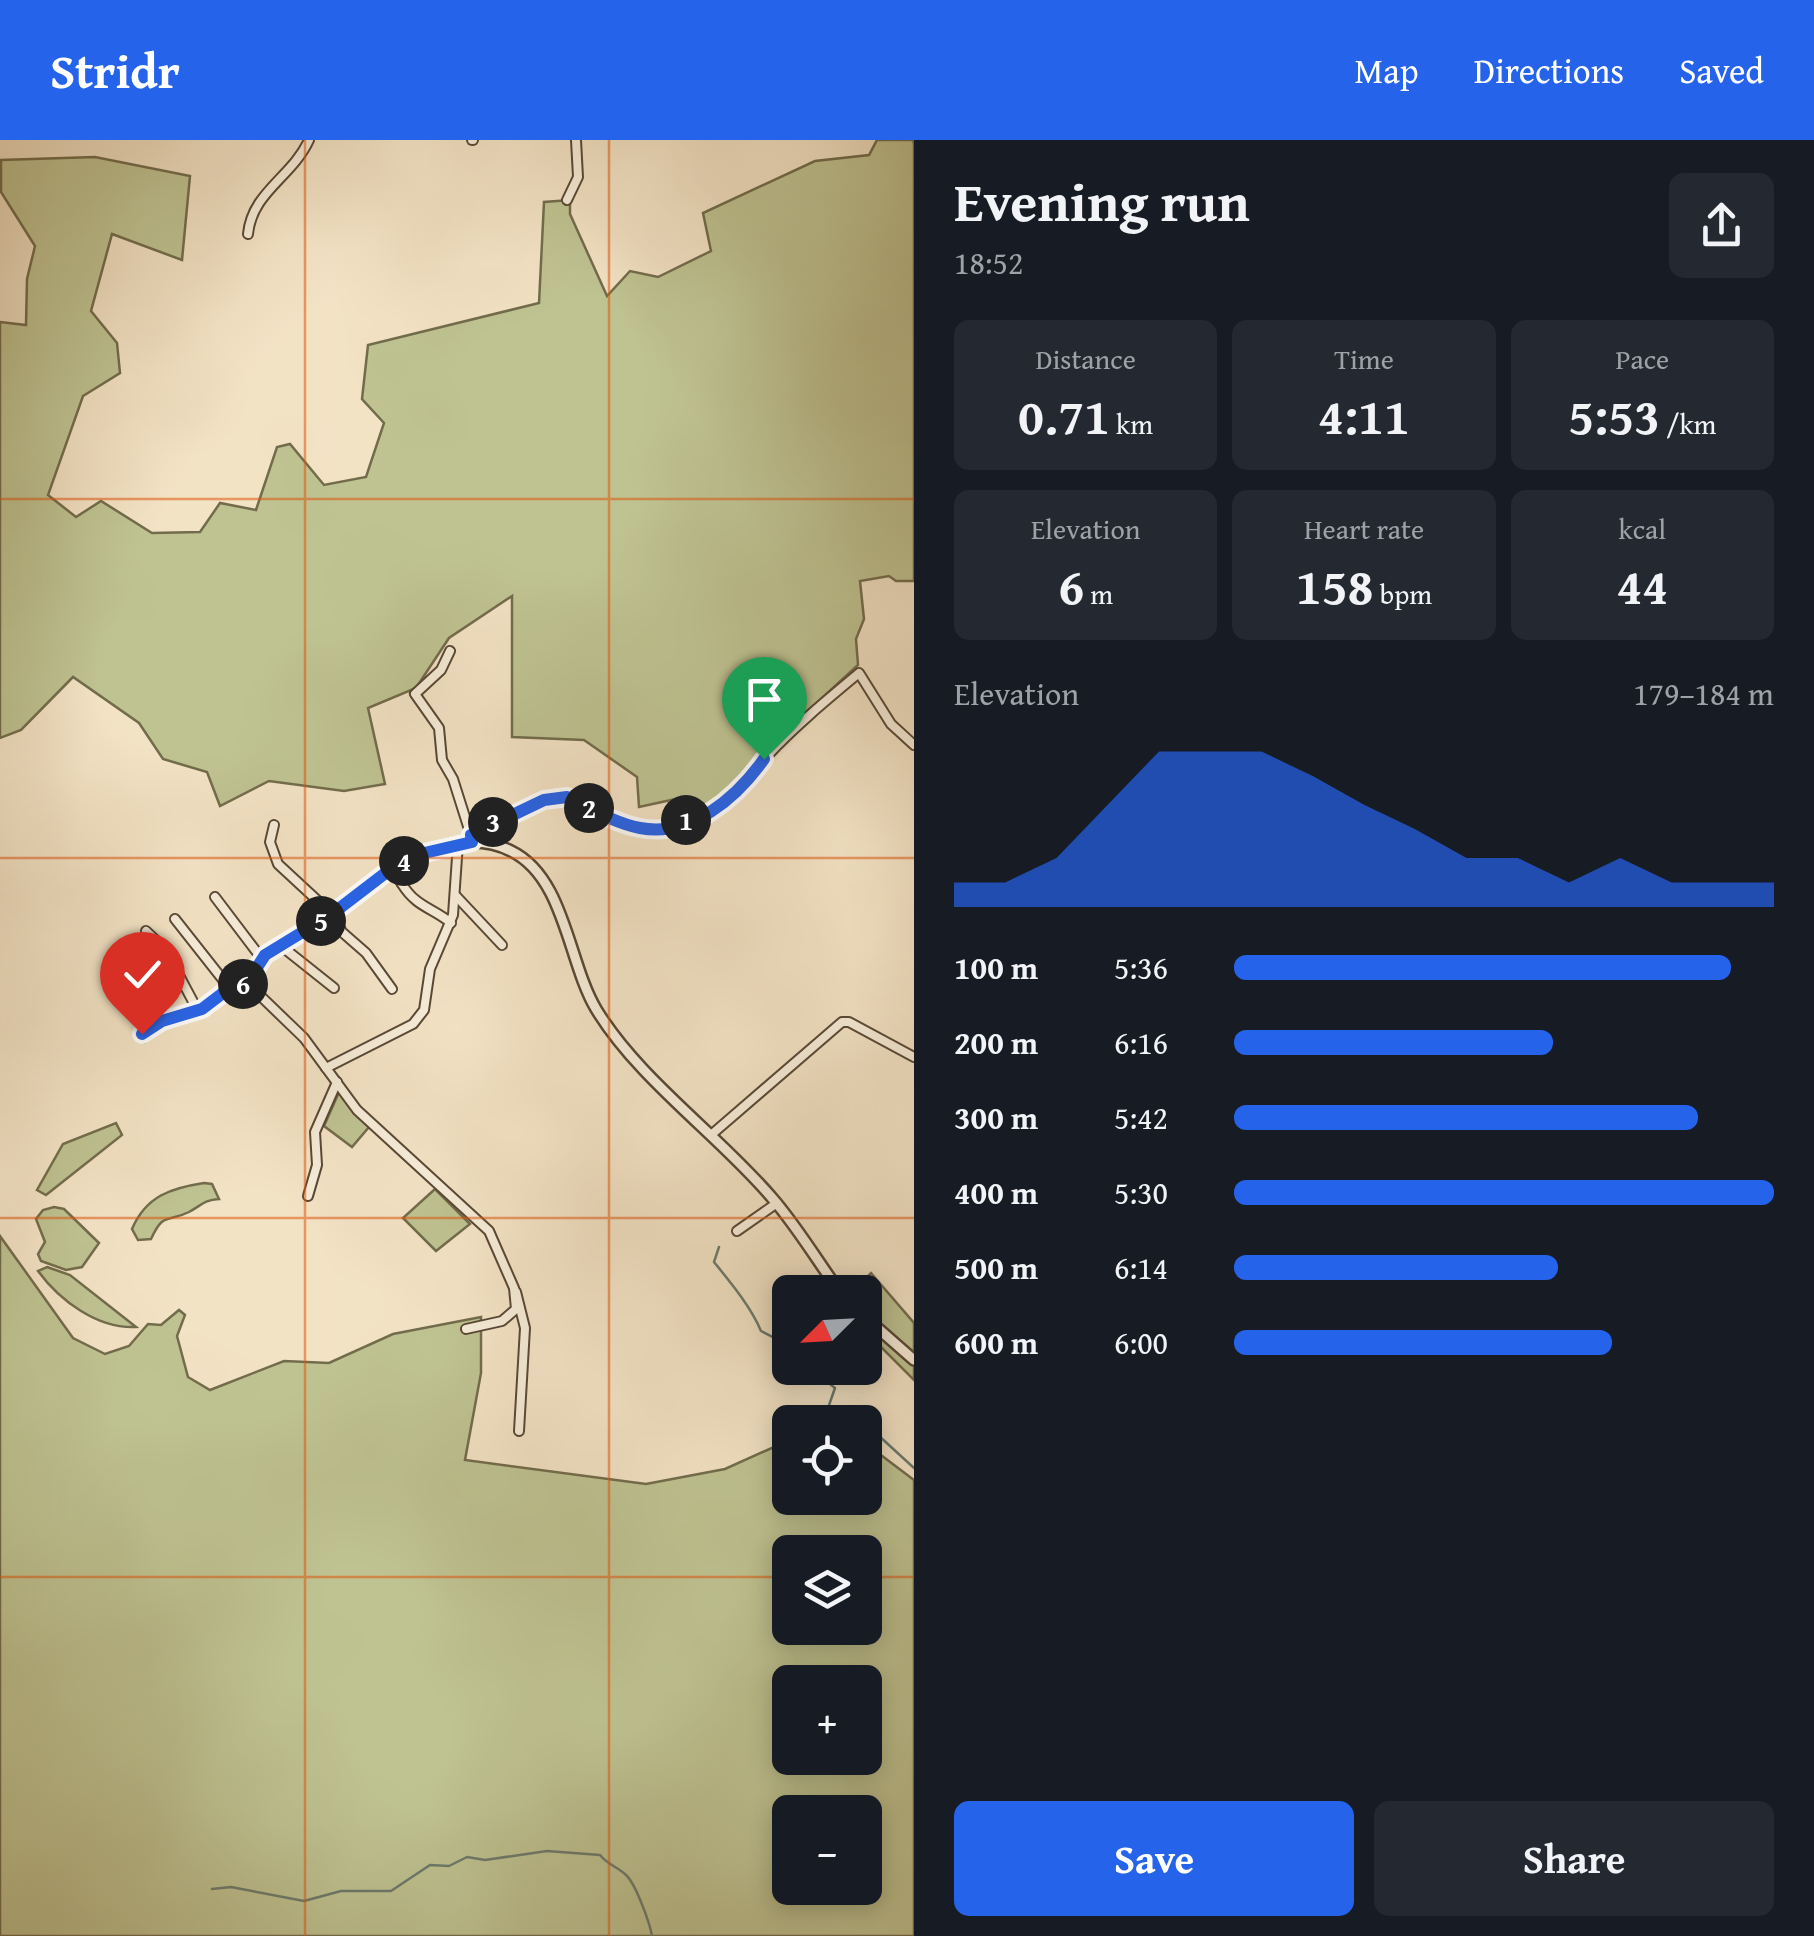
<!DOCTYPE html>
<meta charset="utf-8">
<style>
body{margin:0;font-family:"Gentium Book Plus",serif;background:#242831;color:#f1f3f6;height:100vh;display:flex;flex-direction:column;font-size:38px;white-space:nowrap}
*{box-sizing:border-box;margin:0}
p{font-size:32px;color:#9ea1a6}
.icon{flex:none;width:55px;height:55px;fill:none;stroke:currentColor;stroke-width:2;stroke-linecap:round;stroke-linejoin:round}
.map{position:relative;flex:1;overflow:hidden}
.details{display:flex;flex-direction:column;background:#171b24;width:900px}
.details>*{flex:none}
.needle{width:65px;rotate:246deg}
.fabs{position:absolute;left:772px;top:1135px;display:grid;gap:20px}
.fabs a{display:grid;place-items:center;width:110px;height:110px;border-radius:15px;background:#171b24;box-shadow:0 5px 25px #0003;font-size:50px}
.pin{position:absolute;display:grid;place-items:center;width:85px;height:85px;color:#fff;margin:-102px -42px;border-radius:50% 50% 50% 0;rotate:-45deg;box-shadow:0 0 10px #0007}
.pin .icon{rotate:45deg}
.km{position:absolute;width:50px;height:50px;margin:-25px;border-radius:50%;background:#222;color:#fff;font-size:28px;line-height:50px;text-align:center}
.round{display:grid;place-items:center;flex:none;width:105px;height:105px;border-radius:15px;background:#242831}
.head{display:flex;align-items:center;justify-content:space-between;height:170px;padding:0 40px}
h1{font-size:55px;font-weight:700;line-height:75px}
.stats{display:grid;grid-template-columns:repeat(3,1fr);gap:15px;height:170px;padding:10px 40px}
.stats div{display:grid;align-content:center;border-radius:15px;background:#242831;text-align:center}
.stats b{font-size:50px;font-weight:700}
.stats small{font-size:28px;font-weight:400}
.stats p{font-size:28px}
.chart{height:280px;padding:20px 40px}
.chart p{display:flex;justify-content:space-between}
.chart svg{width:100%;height:180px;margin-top:10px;fill:#2563eb;opacity:.7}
.button{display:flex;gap:20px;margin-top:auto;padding:20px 40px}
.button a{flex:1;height:115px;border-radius:15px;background:#2563eb;color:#fff;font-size:40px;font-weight:700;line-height:115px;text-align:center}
.button a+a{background:#242831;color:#f1f3f6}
ul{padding:0 40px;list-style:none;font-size:32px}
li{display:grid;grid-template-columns:160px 120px 1fr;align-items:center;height:75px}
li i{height:25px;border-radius:12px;background:#2563eb}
header{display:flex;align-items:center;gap:60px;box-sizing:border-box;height:140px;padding:0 50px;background:#2563eb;color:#fff}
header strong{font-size:48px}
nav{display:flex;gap:55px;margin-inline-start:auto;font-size:35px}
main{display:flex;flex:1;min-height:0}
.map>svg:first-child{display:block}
.green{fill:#bfc392;stroke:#726c4c;stroke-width:2.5;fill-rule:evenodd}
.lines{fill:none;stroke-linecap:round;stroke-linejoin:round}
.stream{stroke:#6c7a6d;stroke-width:2.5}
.minor-casing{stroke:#594836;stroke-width:12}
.tertiary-casing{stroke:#594836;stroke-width:14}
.minor{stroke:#f7edd9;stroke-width:8}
.tertiary{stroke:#f7edd9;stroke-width:9}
.route-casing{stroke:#fff;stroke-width:20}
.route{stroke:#2563eb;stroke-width:12}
.grid{fill:none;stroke:#de560c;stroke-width:2.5;stroke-opacity:0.55}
</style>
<header>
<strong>Stridr</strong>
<nav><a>Map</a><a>Directions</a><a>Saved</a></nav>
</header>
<main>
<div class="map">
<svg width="914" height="1796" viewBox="0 0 914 1796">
<rect width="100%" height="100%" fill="#f3e3c5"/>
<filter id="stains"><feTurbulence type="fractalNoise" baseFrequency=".002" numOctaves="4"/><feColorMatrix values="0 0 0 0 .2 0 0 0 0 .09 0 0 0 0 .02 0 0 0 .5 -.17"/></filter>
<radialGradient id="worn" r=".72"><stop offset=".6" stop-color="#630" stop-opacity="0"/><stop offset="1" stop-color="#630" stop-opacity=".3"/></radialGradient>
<g class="green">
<path d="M877,0h36l1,4v437h-18l-7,-5 -29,5 4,38 -8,20 2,26 -95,87 -33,43 -21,15 -17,1 -7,-14 -46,10 -2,-30 -53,-37 -72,-3v-141l-63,42 -33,50 -48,20 17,76 -41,7 -75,-10 -49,25 -13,-34 -44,-13 -24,-36 -66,-46 -52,53 -21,8v-416l26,3 1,-46 8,-33 -34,-54v-32l94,-3 95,19 -8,84 -70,-26 -21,77 26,32 3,30 -37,23 -35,99 28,22 25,-16 51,32 48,-1 20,-29 36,7 21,-63 13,-3 34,41 42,-8 18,-54 -22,-24 6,-54 171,-42 5,-101 26,-2v14l37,82 23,-25 28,6 53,-26 -8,-38 112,-52 54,-6z"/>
<path d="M339,952l30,35 -17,20 -28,-21z"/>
<path d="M116,983l6,12 -76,60 -9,-5 26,-46z"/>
<path d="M204,1043l8,1 7,15c-15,1 -17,6 -30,13 -22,11 -25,-1 -38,27l-13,1 -6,-11c14,-33 39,-41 72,-46z"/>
<path d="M435,1049l35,35 -34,27 -33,-33z"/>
<path d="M54,1067l10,2 35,34 -17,24 -16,3 -25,-9 -3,-7 7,-12 -9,-23 7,-9z"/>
<path d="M0,1096l73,102 32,16 24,-8 19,-22 13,1 18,-15 6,5 -8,21 11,41 22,13 74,-29 45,2 64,-29 88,-17v56l-16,87 181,24 79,-15 49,-22 16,-1v52h75v-55l49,37v456h-914zM790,1412h75v76h-75zM790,1542h75v76h-75zM790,1672h75v76h-75z"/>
<path d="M47,1127l23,8 66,52c-38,2 -76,-26 -98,-56z"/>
<path d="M871,1133l43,50v57l-49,-49v-39h-13z"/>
</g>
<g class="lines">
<g class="stream">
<path d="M719,1107l-5,15c17,21 37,45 47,69l29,15"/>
<path d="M809,1228l26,20 -7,20 36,14"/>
<path d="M866,1284l48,44"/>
<path d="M212,1749l19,-2 73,14 37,-10h50l39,-26 19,1 18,-9 18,3 62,-9 53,4c8,10 18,12 26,20 10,9 24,49 26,61"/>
</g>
<defs>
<g id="minor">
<path d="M472,0h1"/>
<path d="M567,60l11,-23 -2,-37"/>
<path d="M248,94c4,-42 44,-57 61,-94"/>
<path d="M450,511l-9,19 -26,24 24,34 3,32 11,19 19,60"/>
<path d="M274,685l-4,17 8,22 54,50 10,18 24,21 26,36"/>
<path d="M471,695c24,-16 62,-38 92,-37 37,0 53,39 109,27 57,-13 60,-32 96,-70 27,-29 61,-57 91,-82l32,51 23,21"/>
<path d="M392,728l10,16 18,-30"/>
<path d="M402,744c14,23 31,24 49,39"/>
<path d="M456,756l46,49"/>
<path d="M215,757l47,62"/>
<path d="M175,779l56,71"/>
<path d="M146,791l19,18 33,62"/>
<path d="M280,805l54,43"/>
<path d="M247,843l57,55 53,72 132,121 25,57 2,21 -14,12 -36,8"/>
<path d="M158,856l4,25"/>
<path d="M143,898l4,-10 55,-19 21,-16 24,-10 18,-28 67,-41 37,-30"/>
<path d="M326,928l87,-44 11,-14 6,-41 23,-54 5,-72"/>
<path d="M711,995l131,-113h7l65,35"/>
<path d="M308,1056l9,-31 -2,-33 22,-50"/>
<path d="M737,1091l40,-28"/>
<path d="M516,1152l9,36 -6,103"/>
</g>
<g id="tertiary">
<path d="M369,744c40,-28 94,-57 142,-33 54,26 57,111 85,158 43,71 124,127 177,190 25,29 45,63 67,93"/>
<path d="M865,1177l49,43"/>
</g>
</defs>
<use href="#minor" class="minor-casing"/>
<use href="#tertiary" class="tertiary-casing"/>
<use href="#minor" class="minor"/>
<use href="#tertiary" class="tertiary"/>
</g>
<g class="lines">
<defs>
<path id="route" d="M142,894l20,-13 40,-12 21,-16 24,-10 18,-28 67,-41 60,-46 28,-14 52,-12 -1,-7 73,-35 23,-3c23,11 47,26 73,31 51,10 97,-31 124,-69"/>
</defs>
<use href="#route" class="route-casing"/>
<use href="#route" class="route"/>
</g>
<path class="grid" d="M305,0v1796M609,0v1796M0,359h914M0,718h914M0,1078h914M0,1437h790M865,1437h49"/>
<rect width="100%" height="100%" filter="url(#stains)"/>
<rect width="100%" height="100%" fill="url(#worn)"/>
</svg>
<div class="fabs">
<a><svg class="needle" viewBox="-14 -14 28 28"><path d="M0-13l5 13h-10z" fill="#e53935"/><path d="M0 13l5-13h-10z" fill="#9ea1a6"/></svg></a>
<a><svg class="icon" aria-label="locate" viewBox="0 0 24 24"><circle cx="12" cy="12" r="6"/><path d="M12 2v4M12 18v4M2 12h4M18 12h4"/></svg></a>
<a><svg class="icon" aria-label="layers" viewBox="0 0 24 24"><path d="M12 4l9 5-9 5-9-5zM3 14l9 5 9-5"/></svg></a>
<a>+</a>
<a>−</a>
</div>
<div class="pin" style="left:764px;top:619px;background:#1e9e55"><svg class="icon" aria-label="arrive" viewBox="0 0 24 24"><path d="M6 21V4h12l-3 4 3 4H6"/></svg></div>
<div class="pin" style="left:142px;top:894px;background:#d93025"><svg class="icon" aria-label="check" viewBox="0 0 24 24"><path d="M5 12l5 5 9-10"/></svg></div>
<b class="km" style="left:686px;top:680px">1</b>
<b class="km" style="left:589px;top:668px">2</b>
<b class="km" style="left:493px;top:682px">3</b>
<b class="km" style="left:404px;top:721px">4</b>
<b class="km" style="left:321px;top:781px">5</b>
<b class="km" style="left:243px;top:844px">6</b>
</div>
<section class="details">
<div class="head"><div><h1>Evening run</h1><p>18:52</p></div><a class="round"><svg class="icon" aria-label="share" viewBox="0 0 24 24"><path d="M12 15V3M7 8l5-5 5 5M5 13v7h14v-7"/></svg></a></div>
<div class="stats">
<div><p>Distance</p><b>0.71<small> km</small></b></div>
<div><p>Time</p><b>4:11</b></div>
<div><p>Pace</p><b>5:53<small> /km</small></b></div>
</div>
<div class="stats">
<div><p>Elevation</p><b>6<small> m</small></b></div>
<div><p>Heart rate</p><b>158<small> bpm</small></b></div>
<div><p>kcal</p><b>44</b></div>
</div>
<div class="chart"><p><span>Elevation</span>179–184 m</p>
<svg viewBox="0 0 160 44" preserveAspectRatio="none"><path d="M0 44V38L10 38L20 32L30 19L40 6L50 6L60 6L70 12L80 19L90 25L100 32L110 32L120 38L130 32L140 38L150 38L160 38V44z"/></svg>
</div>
<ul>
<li><b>100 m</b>5:36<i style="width:92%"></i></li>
<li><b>200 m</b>6:16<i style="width:59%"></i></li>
<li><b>300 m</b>5:42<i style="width:86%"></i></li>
<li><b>400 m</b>5:30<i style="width:100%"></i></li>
<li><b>500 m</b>6:14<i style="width:60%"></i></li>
<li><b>600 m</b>6:00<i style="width:70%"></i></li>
</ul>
<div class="button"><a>Save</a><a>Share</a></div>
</section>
</main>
